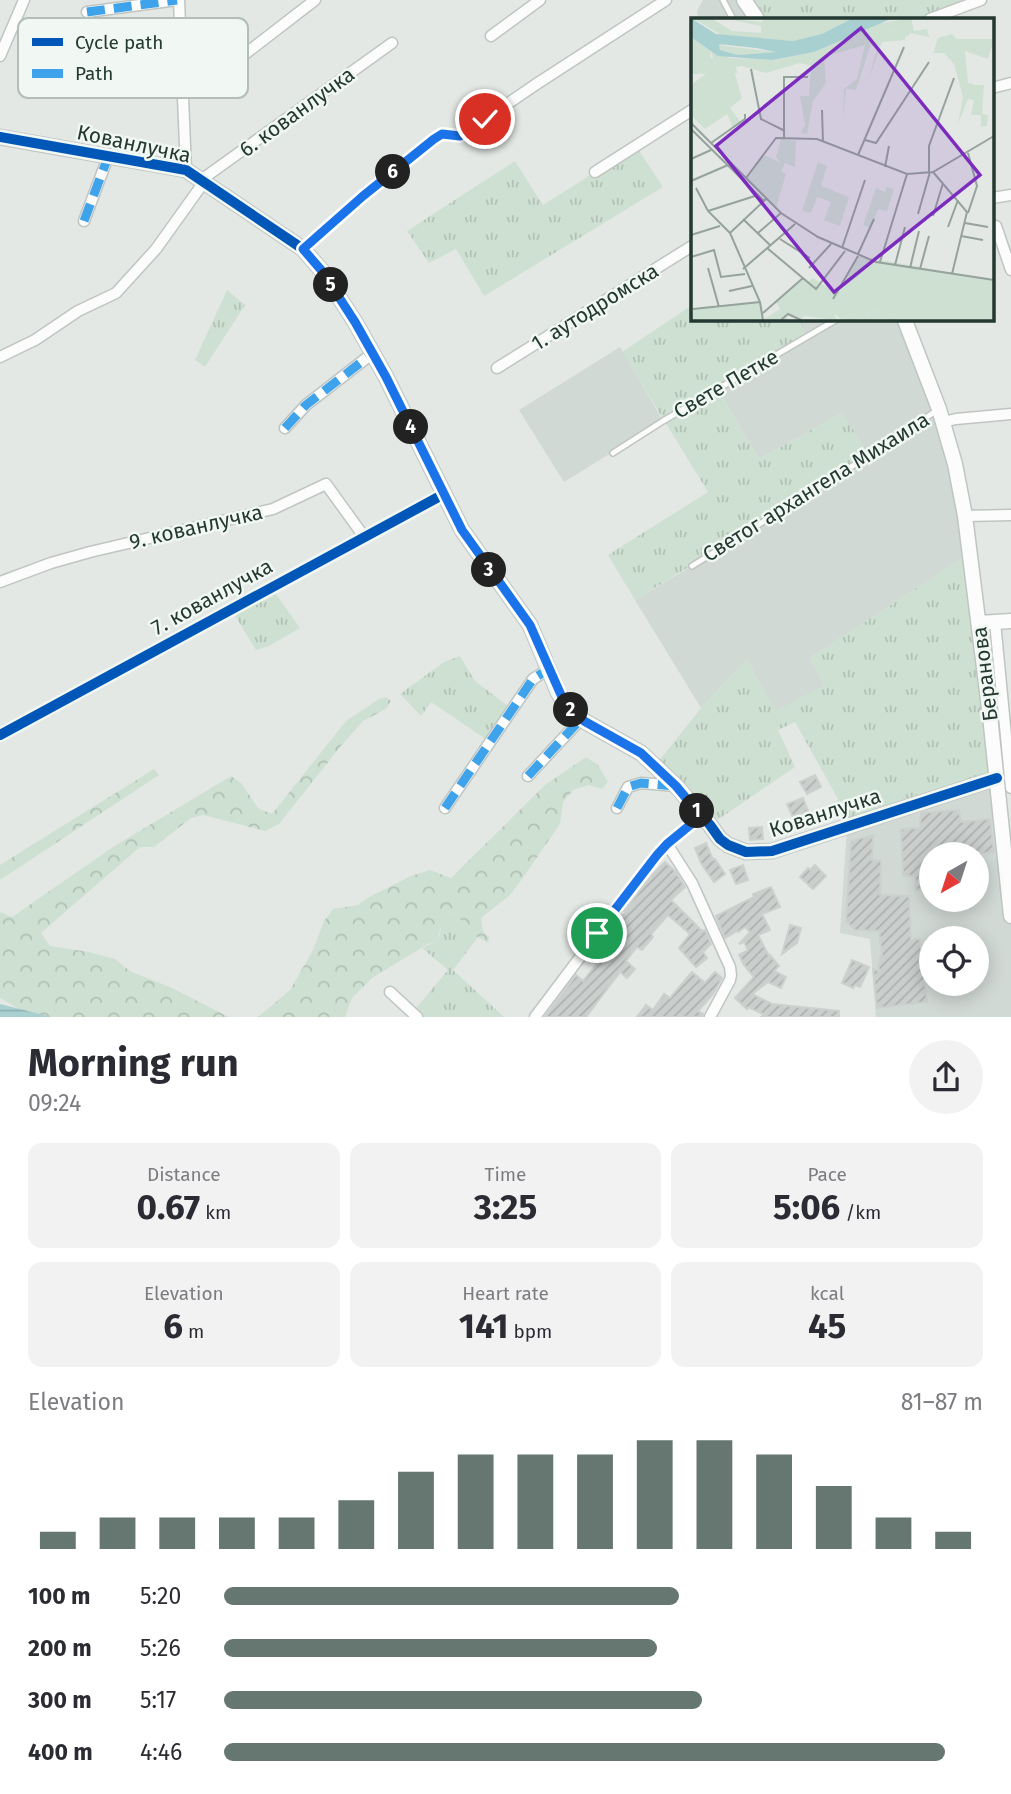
<!DOCTYPE html>
<meta charset="utf-8">
<style>
body{margin:0;font-family:"Fira Sans",sans-serif;background:#f2f2f3;color:#2b2b33;height:100vh;display:flex;flex-direction:column;font-size:26px;white-space:nowrap}
*{box-sizing:border-box;margin:0}
p{font-size:23px;color:#7c7c81}
.icon{flex:none;width:38px;height:38px;fill:none;stroke:currentColor;stroke-width:2;stroke-linecap:round;stroke-linejoin:round}
.map{position:relative;height:1017px;overflow:hidden}
.panel{display:flex;flex-direction:column;background:#fff;flex:1}
.panel>*{flex:none}
.needle{width:46px;rotate:219deg}
.fabs{position:absolute;left:919px;top:842px;display:grid;gap:14px}
.fabs a{display:grid;place-items:center;width:70px;height:70px;border-radius:50%;background:#fff;box-shadow:0 4px 18px #0003;font-size:35px}
.pin{position:absolute;display:grid;place-items:center;width:60px;height:60px;color:#fff;margin:-30px;border:4px solid #fff;border-radius:50%;box-shadow:0 2px 7px #0007}
.km{position:absolute;width:35px;height:35px;margin:-18px;border-radius:50%;background:#222;color:#fff;font-size:19px;line-height:35px;text-align:center}
.round{display:grid;place-items:center;flex:none;width:74px;height:74px;border-radius:37px;background:#f2f2f3}
.headline{display:flex;align-items:center;justify-content:space-between;height:119px;padding:0 28px}
h1{font-size:38px;font-weight:700;line-height:52px}
.metrics{display:grid;grid-template-columns:repeat(3,1fr);gap:10px;height:119px;padding:7px 28px}
.metrics div{display:grid;align-content:center;border-radius:14px;background:#f2f2f3;text-align:center}
.metrics b{font-size:35px;font-weight:700}
.metrics small{font-size:19px;font-weight:400}
.metrics p{font-size:19px}
.chart{height:196px;padding:14px 28px}
.chart p{display:flex;justify-content:space-between}
.chart svg{width:100%;height:126px;margin-top:7px;stroke:#667670;stroke-width:6}
ul{padding:0 28px;list-style:none;font-size:23px}
li{display:grid;grid-template-columns:112px 84px 1fr;align-items:center;height:52px}
li i{height:18px;border-radius:9px;background:#667670}
.map>svg:first-child{display:block}
.built{fill:#d1d9d5;fill-rule:evenodd}
.grass{fill:url(#grass-tufts)}
.forest{fill:url(#forest-crowns)}
.water{fill:url(#water-rules)}
.building{fill:url(#building-hatch);stroke:#ccd1ce;stroke-width:2}
.lines{fill:none;stroke-linecap:round;stroke-linejoin:round}
.lane-casing{stroke:#c0c5c2;stroke-width:8}
.street-casing{stroke:#c0c5c2;stroke-width:13}
.secondary-casing{stroke:#bfc5c2;stroke-width:17}
.lane{stroke:#fbfcfb;stroke-width:5}
.street{stroke:#fbfcfb;stroke-width:10}
.secondary{stroke:#fbfcfb;stroke-width:14}
.quiet{stroke:#3ea3eb;stroke-width:9;stroke-dasharray:18 9;stroke-linecap:butt}
.cycleway-casing{stroke:#f1f7f3;stroke-width:15}
.cycleway{stroke:#0057b8;stroke-width:10}
.route-casing{stroke:#fff;stroke-width:14}
.route{stroke:#1a73e8;stroke-width:9}
.labels{text-anchor:middle;dominant-baseline:central;stroke-width:5;stroke-linejoin:round;paint-order:stroke}
.street-label{font-size:21px;fill:#233931;stroke:#f1f7f3}
.inset-road{fill:none;stroke:#96a29d;stroke-width:2}
.view{fill:#7b2cbf;fill-opacity:0.15;stroke:#7b2cbf;stroke-width:3.5}
.inset-edge{fill:none;stroke:#233931;stroke-width:3.5}
.key{fill:#f1f7f3;stroke:#b3beb9;stroke-width:2}
.key-label{font-size:19px;fill:#233931}
</style>
<div class="map">
<svg width="1011" height="1017" viewBox="0 0 1011 1017">
<defs>
<pattern id="grass-tufts" width="24" height="20" patternUnits="userSpaceOnUse" patternTransform="scale(1.75)"><rect width="24" height="20" fill="#cee0d1"/><path d="M3 7l-1-3M5 7V3M7 7l1-3M15 17l-1-3M17 17v-4M19 17l1-3" fill="none" stroke="#b1c1b4"/></pattern>
<pattern id="forest-crowns" width="20" height="18" patternUnits="userSpaceOnUse" patternTransform="scale(1.75)"><rect width="20" height="18" fill="#cee0d1"/><path d="M2 6a3 3 0 1 1 6 0M12 15a3 3 0 1 1 6 0" fill="none" stroke="#b1c1b4"/></pattern>
<pattern id="water-rules" width="6" height="5" patternUnits="userSpaceOnUse" patternTransform="scale(1.75)"><rect width="6" height="5" fill="#a8d0d1"/><path d="M0 2.5h6" fill="none" stroke="#90b3b4"/></pattern>
<pattern id="building-hatch" width="6" height="6" patternUnits="userSpaceOnUse" patternTransform="scale(1.75)"><rect width="6" height="6" fill="#cacfcd"/><path d="M-1 1l2-2M0 6l6-6M5 7l2-2" fill="none" stroke="#adb2b0"/></pattern>
</defs>
<rect width="100%" height="100%" fill="#e3e8e5"/>
<g class="built">
<path d="M703,0h41l13,19h-59l-1,-8z"/>
<path d="M800,319h104l35,90 31,144 -160,105 14,28 -49,26 -28,-53 -46,49 -66,-108 57,-34 150,-153 -83,46 -41,-70 88,-52z"/>
<path d="M620,347l43,74 -99,61 -45,-72z"/>
<path d="M997,778l14,136v103h-135l-6,-78 -30,-6 7,-106zM931,854h45v46h-45zM931,938h45v46h-45z"/>
</g>
<g class="grass">
<path d="M744,0h237l-51,19h-173z"/>
<path d="M636,146l27,41 -179,109 -28,-47 -27,14 -22,-32 108,-70 28,44z"/>
<path d="M227,290l18,15 -40,62 -10,-7z"/>
<path d="M692,305v13l108,1 6,18 -88,52 41,70 83,-46 28,42 -235,145 -27,-45 100,-63 -86,-140z"/>
<path d="M970,553l27,225 -150,49 -11,-25 2,-3 -43,-77 -17,8 17,37 -85,58 -55,-59 46,-58 46,-49 29,52 48,-25 -14,-28z"/>
<path d="M271,587l29,41 -33,19 -11,3 -25,-41z"/>
<path d="M460,656l15,25 37,28 -22,33 -59,-40 -10,14 -21,-22 44,-32z"/>
<path d="M452,912l9,8 7,15 10,2 -25,33 51,47h-87l-5,-4 36,-43 -26,-22 14,-7 4,-7 2,-14z"/>
</g>
<g class="forest">
<path d="M386,697l5,4 -5,8 -23,12 -23,26 -61,77 -14,7 -62,-16 -12,3 -37,29h-14l-99,86 9,13 39,6 26,7 15,12 42,17 57,29h-180l-30,-8 -19,-11v-86l12,5 101,-70 118,-71 11,8 16,24 14,6 74,-93 33,-22z"/>
<path d="M586,757l12,8 10,17 -6,7 -13,-4 -16,5 -10,12 -3,22 -38,55 -13,17 -28,22 2,13 6,6 -1,6 -10,-6 -11,-2 -6,-15 -9,-8c-14,11 -9,15 -16,29l-8,3 -56,34 -20,20 -7,19h-87l32,-27 23,-40 11,-29 9,-12 25,-4 11,-8 42,-21 19,-6 21,8 94,-93z"/>
<path d="M154,769l5,6 -159,105v-15z"/>
</g>
<path class="water" d="M0,1004l44,11 5,2h-49z"/>
<g class="building">
<path d="M815,775l6,12 -14,7 -7,-12z"/>
<path d="M803,798l5,13 -15,6 -6,-13z"/>
<path d="M959,810l2,12 29,-3 4,33 -22,2h-43l2,35 -15,1 -1,-14h-12l-2,-47 19,-1 1,-15z"/>
<path d="M762,827l1,12 -13,1 -1,-12z"/>
<path d="M873,835l-1,25 9,1 -1,34 29,1 2,44 9,-1 7,63 -50,6 -4,-39 6,2 -1,-7 2,-1v-7h2l-3,-25 -24,-1 -9,-9 5,-80z"/>
<path d="M706,843l7,17 2,-1 10,15 -11,8 -13,-19 -6,-15z"/>
<path d="M665,862l10,9 10,16 -14,13 31,31 3,-1 6,14 -8,8 4,6 -11,9 -17,-19 11,-14 -22,-19 -17,19 2,3 -11,13 -5,-3 -11,14 9,8 -8,9 -7,-6 -34,45h-41l31,-42 7,6 23,-29 -2,-2 3,-4 -4,-2 12,-17 -2,-1 13,-14 -2,-1 28,-36z"/>
<path d="M743,865l5,15 -12,4 -6,-14z"/>
<path d="M815,865l11,11 -13,13 -13,-12 8,-9 2,2z"/>
<path d="M771,887l9,20 -18,7 8,16 -12,5 11,21 1,-1 9,11 -5,5 12,6 -5,11 -13,-6 -16,12 20,10 67,7v6h-78l2,-3 -15,-7 -1,2 -12,-11 19,-21 -10,-12 -5,-10 9,-5 -4,-8 -5,2 11,-12 -5,-5 -7,5 -1,-1 -12,7 -9,-22 38,-19 -1,-3z"/>
<path d="M790,925l11,3 -4,15 -15,11z"/>
<path d="M852,960l17,7 -9,20 -5,-2 -2,3 -11,-5z"/>
<path d="M692,972l13,11 10,-11 7,6 -9,16 -15,17 5,3 -1,3h-65l9,-12 7,5 11,-16 6,4z"/>
</g>
<g class="lines">
<defs>
<g id="lane">
<path d="M723,0l10,19"/>
<path d="M613,453l50,-32 176,-103"/>
<path d="M692,566l178,-111 66,-44"/>
</g>
<g id="street">
<path d="M179,0l7,170"/>
<path d="M87,12l90,-12"/>
<path d="M930,19l51,-19"/>
<path d="M491,36l49,-36"/>
<path d="M0,56l24,-56"/>
<path d="M992,88l19,-5"/>
<path d="M183,89l26,-12 27,-16 79,-61"/>
<path d="M595,172l97,-62"/>
<path d="M201,180l191,-137"/>
<path d="M992,198l19,-3"/>
<path d="M84,221l24,-64"/>
<path d="M996,226l15,44"/>
<path d="M303,249l60,-53 71,-57 8,-5 18,2 78,-53 128,-83"/>
<path d="M0,357l35,-17 43,-29 38,-18 40,-44 48,-67"/>
<path d="M497,368l195,-122"/>
<path d="M943,422l13,-3 55,-5"/>
<path d="M285,428l21,-23 67,-52"/>
<path d="M965,516l46,-1"/>
<path d="M0,582l51,-19 39,-11 183,-43 53,-25 39,54"/>
<path d="M995,622l16,166"/>
<path d="M0,735l444,-241"/>
<path d="M528,776l53,-57"/>
<path d="M445,808l88,-129 16,-10"/>
<path d="M617,808l11,-21 13,-4 35,3"/>
<path d="M667,844l25,39 38,84 1,8 -1,5 -20,37"/>
<path d="M390,992l27,25"/>
<path d="M535,1017l122,-162 10,-11 34,-29"/>
</g>
<g id="secondary">
<path d="M744,0l13,19"/>
<path d="M0,137l186,33 117,79 19,22 33,51 31,55 76,153 68,95 28,67 7,12 19,17 57,32 35,33 34,39 10,14 8,6 18,7 26,-1 225,-73"/>
<path d="M904,318l35,91 16,55 10,52 25,200 21,200"/>
<path d="M979,623l32,-2"/>
</g>
</defs>
<use href="#lane" class="lane-casing"/>
<use href="#street" class="street-casing"/>
<use href="#secondary" class="secondary-casing"/>
<use href="#lane" class="lane"/>
<use href="#street" class="street"/>
<use href="#secondary" class="secondary"/>
<g class="quiet">
<path d="M87,12l90,-12"/>
<path d="M84,221l24,-64"/>
<path d="M285,428l21,-23 67,-52"/>
<path d="M528,776l53,-57"/>
<path d="M445,808l88,-129 16,-10"/>
<path d="M617,808l11,-21 13,-4 35,3"/>
</g>
<defs>
<g id="cycleway">
<path d="M0,137l186,33 117,79 19,22 33,51 31,55 76,153 68,95 28,67 7,12 19,17 57,32 35,33 34,39 10,14 8,6 18,7 26,-1 225,-73"/>
<path d="M0,735l444,-241"/>
</g>
</defs>
<use href="#cycleway" class="cycleway-casing"/>
<use href="#cycleway" class="cycleway"/>
</g>
<g class="lines">
<defs>
<path id="route" d="M485,119l-25,17 -18,-2 -8,5 -71,57 -60,53 19,22 33,51 31,55 76,153 68,95 35,79 19,17 57,32 35,33 25,30 -34,28 -10,11 -60,78"/>
</defs>
<use href="#route" class="route-casing"/>
<use href="#route" class="route"/>
</g>
<g class="labels">
<g class="street-label">
<text transform="translate(297 112) rotate(-36)">6. кованлучка</text>
<text transform="translate(134 144) rotate(12)">Кованлучка</text>
<text transform="translate(595 307) rotate(-32)">1. аутодромска</text>
<text transform="translate(726 384) rotate(-30)">Свете Петке</text>
<text transform="translate(816 487) rotate(-32)">Светог архангела Михаила</text>
<text transform="translate(196 527) rotate(-13)">9. кованлучка</text>
<text transform="translate(212 597) rotate(-29)">7. кованлучка</text>
<text transform="translate(985 674) rotate(-97)">Беранова</text>
<text transform="translate(825 813) rotate(-18)">Кованлучка</text>
</g>
</g>
<g transform="translate(691 18)">
<rect width="303" height="303" fill="#e3e8e5"/>
<path d="M32,0l39,4 1,-4h90l-37,19 -24,3 -18,-6 -13,1v-9zM220,0l3,13 13,-2 2,8 -19,-4 -2,4 -6,-7 -43,2 17,-8zM0,19l19,11 1,12 -20,2zM43,53l8,27 -12,10 11,15 -8,5 -6,-14 -22,15 -14,-14v-30l17,-13zM282,67h11l-2,29 6,1 -1,11 -6,1v-12h-10l3,-15 -6,-1zM90,121l15,2 -1,26 -10,-4 -4,9 5,2 -10,34 -30,-29 16,-25 19,9 -5,-6zM127,144l9,4 -6,20 28,11 -9,29 -16,-6 7,-18 -14,-5 -6,16 -9,-2zM196,169l7,2 -7,22 -9,-2 -7,19 -8,-3 13,-37 9,4zM167,238l136,24v40h-89l-27,-10 -12,3 2,7 -20,-4 -6,4 -7,-6 1,6 -32,-4 -3,4 -11,-6 -5,3 4,3h-98l2,-11 67,-7 4,17 16,-10 -4,-7 27,-24 5,4 5,-4 23,15z" fill="#cee0d1"/>
<path d="M2,0h18l21,13 50,3 10,6 10,-7 9,5 -18,3 -72,-6zM211,12l5,3 -2,7 -23,2 -14,40 10,-36 -7,-2 -15,46 -10,-1 -3,30 1,-30 13,-10 8,-34 -41,12 2,26 -13,18 -6,33 -6,-1 4,-8 -5,-29h9l2,-30 -11,-3 -34,10 -24,-7 -6,1 1,6 -46,1v-12l22,-4 -3,-10 20,10 42,2 42,-8 45,-20zM261,16l5,5h37l-6,20 -23,-8 3,32 6,1 -16,40 5,-27 -9,-33 -10,-11h-11l5,-15zM28,26l7,2 50,6 -38,3 -18,-5zM187,292l27,10h-62l5,-4 20,4 -2,-7z" fill="#cee0d1"/>
<path d="M0,0l25,16 77,7 29,-7 31,-16h40l-79,34 -42,8 -54,-4 -27,-19zM28,26l37,4 20,4 -38,3 -18,-5z" fill="#a8d0d1" fill-rule="evenodd"/>
<path class="inset-road" d="M60,51l10,50 24,12M131,92l1,32M0,105l90,90 37,24 58,25 118,18M0,111l73,72M93,121v-62h24M174,122l11,3 53,-81M20,125l34,-24v-5M277,135l9,33 -9,27M167,137l46,-108M0,141l20,-9M194,149l4,-21M238,154v-26l25,-68M242,154l34,40 -15,62M55,160l30,-40 41,1 90,35 26,-2 61,-36M0,163l37,-16M5,170l12,23 22,22M17,193l50,-16M227,196l12,-42M242,198l10,-33M52,201l28,27M274,205l23,4M257,209l10,-27M67,215l23,-20M0,217l29,-9M270,218l22,4M89,221l30,19M76,230l49,41 29,-38M151,230l23,-68M167,236l16,-35M0,239l23,-7 7,27 24,-3M189,244l27,-88M204,247l10,-38M0,250v46M17,250l11,39M118,250l22,-24M219,250l9,-37M52,251l52,-45M229,251l9,-33M38,273l23,-5M142,281l25,-43M2,291l67,-7M72,295l40,-35M72,302l-3,-18 -30,-69 36,-34M90,302l7,-6 13,6"/>
<path class="view" d="M170,10l119,147 -146,117 -118,-146z"/>
<rect width="303" height="303" class="inset-edge"/>
</g>
<rect x="18" y="18" width="230" height="80" rx="10" class="key"/>
<rect x="32" y="38" width="31" height="8" fill="#0057b8"/>
<rect x="32" y="69" width="31" height="9" fill="#3ea3eb"/>
<g class="key-label">
<text x="75" y="49">Cycle path</text>
<text x="75" y="80">Path</text>
</g>
</svg>
<div class="fabs">
<a><svg class="needle" viewBox="-14 -14 28 28"><path d="M0-13l5 13h-10z" fill="#e53935"/><path d="M0 13l5-13h-10z" fill="#7c7c81"/></svg></a>
<a><svg class="icon" aria-label="locate" viewBox="0 0 24 24"><circle cx="12" cy="12" r="6"/><path d="M12 2v4M12 18v4M2 12h4M18 12h4"/></svg></a>
</div>
<div class="pin" style="left:597px;top:933px;background:#1e9e55"><svg class="icon" aria-label="arrive" viewBox="0 0 24 24"><path d="M6 21V4h12l-3 4 3 4H6"/></svg></div>
<div class="pin" style="left:485px;top:119px;background:#d93025"><svg class="icon" aria-label="check" viewBox="0 0 24 24"><path d="M5 12l5 5 9-10"/></svg></div>
<b class="km" style="left:697px;top:811px">1</b>
<b class="km" style="left:571px;top:710px">2</b>
<b class="km" style="left:489px;top:570px">3</b>
<b class="km" style="left:411px;top:427px">4</b>
<b class="km" style="left:331px;top:285px">5</b>
<b class="km" style="left:393px;top:172px">6</b>
</div>
<section class="panel">
<div class="headline"><div><h1>Morning run</h1><p>09:24</p></div><a class="round"><svg class="icon" aria-label="share" viewBox="0 0 24 24"><path d="M12 15V3M7 8l5-5 5 5M5 13v7h14v-7"/></svg></a></div>
<div class="metrics">
<div><p>Distance</p><b>0.67<small> km</small></b></div>
<div><p>Time</p><b>3:25</b></div>
<div><p>Pace</p><b>5:06<small> /km</small></b></div>
</div>
<div class="metrics">
<div><p>Elevation</p><b>6<small> m</small></b></div>
<div><p>Heart rate</p><b>141<small> bpm</small></b></div>
<div><p>kcal</p><b>45</b></div>
</div>
<div class="chart"><p><span>Elevation</span>81–87 m</p>
<svg viewBox="0 0 160 44" preserveAspectRatio="none"><path d="M5 44V38M15 44V33M25 44V33M35 44V33M45 44V33M55 44V27M65 44V17M75 44V11M85 44V11M95 44V11M105 44V6M115 44V6M125 44V11M135 44V22M145 44V33M155 44V38"/></svg>
</div>
<ul>
<li><b>100 m</b>5:20<i style="width:60%"></i></li>
<li><b>200 m</b>5:26<i style="width:57%"></i></li>
<li><b>300 m</b>5:17<i style="width:63%"></i></li>
<li><b>400 m</b>4:46<i style="width:95%"></i></li>
</ul>
</section>
